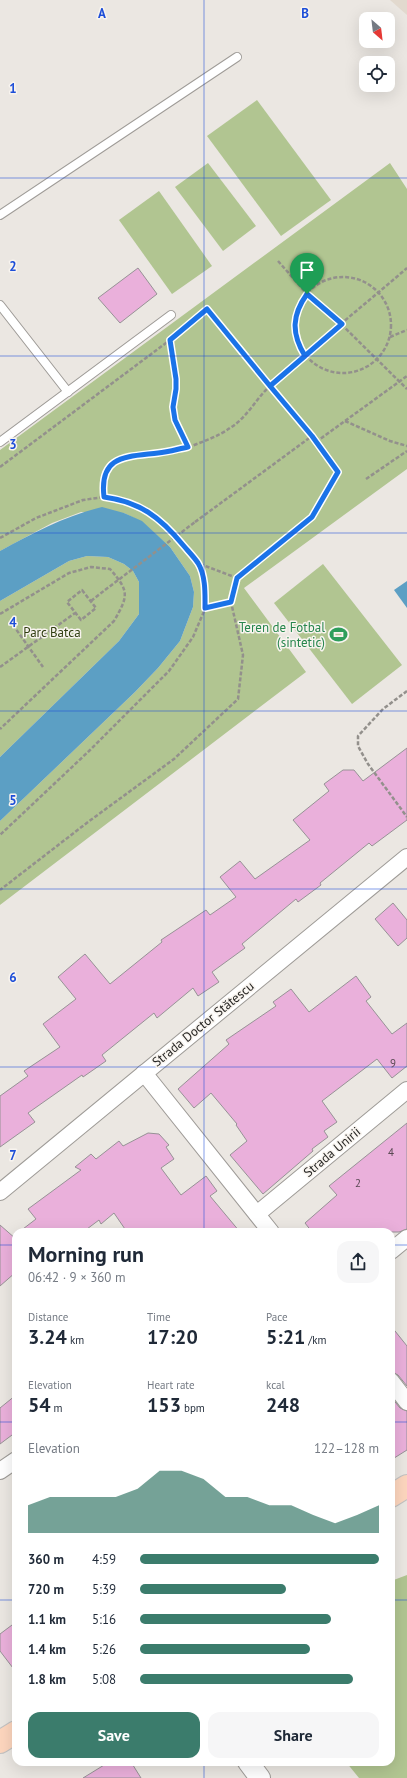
<!DOCTYPE html>
<meta charset="utf-8">
<style>
body{margin:0;font-family:"PT Sans",sans-serif;background:#f6f6f7;color:#1f2937;height:100vh;display:flex;flex-direction:column;font-size:15px;white-space:nowrap}
*{box-sizing:border-box;margin:0}
p{font-size:13px;color:#747a83}
.icon{flex:none;width:22px;height:22px;fill:none;stroke:currentColor;stroke-width:2;stroke-linecap:round;stroke-linejoin:round}
.map{position:relative;flex:1;overflow:hidden}
.panel{position:absolute;left:12px;top:1228px;width:383px;height:538px;display:flex;flex-direction:column;background:#fff;border-radius:12px;box-shadow:0 4px 16px #0002}
.panel>*{flex:none}
.needle{width:26px;rotate:152deg}
.buttons{position:absolute;left:359px;top:12px;display:grid;gap:8px}
.buttons a{display:grid;place-items:center;width:36px;height:36px;border-radius:8px;background:#fff;box-shadow:0 4px 16px #0002;font-size:20px}
.pin{position:absolute;display:grid;place-items:center;width:34px;height:34px;color:#fff;margin:-41px -17px;border-radius:50% 50% 50% 0;rotate:-45deg;box-shadow:0 0 4px #0007}
.pin .icon{rotate:45deg}
.round{display:grid;place-items:center;flex:none;width:42px;height:42px;border-radius:12px;background:#f6f6f7}
.overview{display:flex;align-items:center;justify-content:space-between;height:68px;padding:0 16px}
h1{font-size:22px;font-weight:600;line-height:30px}
.metrics{display:grid;grid-template-columns:repeat(3,1fr);gap:6px;height:68px;padding:4px 16px}
.metrics div{display:grid;align-content:center}
.metrics b{font-size:20px;font-weight:600}
.metrics small{font-size:11px;font-weight:400}
.metrics p{font-size:11px}
.chart{height:112px;padding:8px 16px}
.chart p{display:flex;justify-content:space-between}
.chart svg{width:100%;height:72px;margin-top:4px;fill:#3b7c6c;opacity:.7}
.cta{display:flex;gap:8px;margin-top:auto;padding:8px 16px}
.cta a{flex:1;height:46px;border-radius:12px;background:#3b7c6c;color:#fff;font-size:16px;font-weight:600;line-height:46px;text-align:center}
.cta a+a{background:#f6f6f7;color:#1f2937}
ul{padding:0 16px;list-style:none;font-size:13px}
li{display:grid;grid-template-columns:64px 48px 1fr;align-items:center;height:30px}
li i{height:10px;border-radius:5px;background:#3b7c6c}
.map>svg:first-child{display:block}
.built{fill:#e2d9ce}
.green{fill:#b1c591}
.water{fill:#5c9fc4}
.building{fill:#eab0db;stroke:#979296}
.lines{fill:none;stroke-linecap:round;stroke-linejoin:round}
.service-casing{stroke:#9e9b97;stroke-width:10}
.minor-casing{stroke:#9e9b97;stroke-width:18}
.tertiary-casing{stroke:#9e9b97;stroke-width:22}
.primary-casing{stroke:#c3c2c2;stroke-width:24}
.path{stroke:#93908c;stroke-width:2.5;stroke-dasharray:4 2;stroke-linecap:butt}
.service{stroke:#fff;stroke-width:8}
.minor{stroke:#fff;stroke-width:16}
.tertiary{stroke:#fff;stroke-width:20}
.primary{stroke:#fdd6be;stroke-width:22}
.path-bridge{stroke:#93908c;stroke-width:2.5;stroke-dasharray:4 2;stroke-linecap:butt}
.route-casing{stroke:#fff;stroke-width:8}
.route{stroke:#1a73e8;stroke-width:5}
.grid{fill:none;stroke:#1d4ed8;stroke-width:1;stroke-opacity:0.55}
.labels{text-anchor:middle;dominant-baseline:central;stroke-width:3;stroke-linejoin:round;paint-order:stroke}
.number-label{font-size:11px;fill:#584852}
.leisure-label{font-size:13px;fill:#27864d;stroke:#f8f4ef;text-anchor:end}
.park-label{font-size:13px;fill:#303e10;stroke:#f8f4ef}
.street-label{font-size:13px;fill:#272624;stroke:#f8f4ef}
.grid-label{font-size:13px;text-anchor:middle;font-weight:bold;fill:#1d4ed8;stroke:#f8f4ef;stroke-width:3;stroke-linejoin:round;paint-order:stroke}
</style>
<div class="map">
<svg width="407" height="1778" viewBox="0 0 407 1778">
<rect width="100%" height="100%" fill="#ebe7e2"/>
<path class="built" d="M390,0h17v15z"/>
<g class="green">
<path d="M257,100l74,100 -50,36 -74,-100z"/>
<path d="M208,163l48,63 -33,25 -48,-64z"/>
<path d="M390,163l17,26v280l-163,119 62,84 -306,233v-84l135,-129 23,-24 22,-27 13,-34 1,-15 -4,-16 -20,-29 -28,-25 -18,-9 -43,-1 -29,11 -52,28v-101z"/>
<path d="M159,191l53,75 -40,28 -53,-74z"/>
<path d="M87,556l21,1 16,7 9,7 6,11v32l-20,27 -119,116v-156l69,-40z"/>
<path d="M323,564l79,101 -50,39 -78,-101z"/>
<path d="M407,1575v203h-48l-13,-16h45v-181z"/>
</g>
<g class="water">
<path d="M102,507l22,6 18,8 28,26 20,29 4,16 -1,15 -13,34 -22,27 -23,24 -135,129v-64l119,-116 20,-27v-32l-6,-11 -9,-7 -16,-7 -21,-1 -18,5 -69,40v-50c33,-18 65,-35 102,-44z"/>
<path d="M407,581v27l-13,-18z"/>
</g>
<g class="building">
<path d="M138,268l19,26 -37,29 -22,-25z"/>
<path d="M407,748v72l-35,26 -3,-3 -49,40 1,2 -23,17 -2,-3 -54,45 3,4 -33,24 7,10 -21,14 -5,-8 -36,30 -3,-5 -52,42 4,6 -23,16 -1,-2 -54,38 7,9 -35,25v-51l28,-20 -4,-5 36,-24 -17,-23 33,-25 -18,-22 27,-23 25,30 52,-42 -1,-2 45,-30 4,5 26,-18 -16,-20 20,-16 15,18 55,-39 -17,-20 36,-29 -5,-7 19,-14h11l9,11z"/>
<path d="M393,903l14,17v18l-9,8 -23,-27z"/>
<path d="M356,976l15,21 -5,4 26,33 15,-11v43l-15,12 -15,-19 -55,42 15,21 -13,9 4,6 -16,12 1,2 -50,43 -33,-39 17,-14 -11,-16 1,-1 -26,-31 -17,15 -16,-19 51,-45 -3,-4 50,-34 -3,-4 18,-13 18,23z"/>
<path d="M407,1123v106l-8,3h-87l-7,-9 32,-28 -8,-9z"/>
<path d="M148,1133l11,1 10,11 -3,2 8,12 -13,9 20,27 25,-19 11,15 -7,5 30,36h-113l-13,-19 -13,11 -2,-4 -16,12h-64l17,-13 -8,-10 53,-39 -6,-3 16,-13 5,5 23,-18 4,5z"/>
<path d="M0,1225l16,14v33l-16,14z"/>
<path d="M391,1326l16,20v40l-9,-11 -7,-3z"/>
<path d="M16,1395v37l-16,12v-36z"/>
<path d="M391,1397l9,11 7,3v39l-16,10z"/>
<path d="M16,1622v50l-16,-21v-17z"/>
<path d="M109,1762h22l10,16h-58z"/>
</g>
<g class="lines">
<defs>
<g id="service">
<path d="M0,215l237,-158"/>
<path d="M0,305l68,87"/>
<path d="M0,442l171,-127"/>
</g>
<g id="minor">
<path d="M144,1073l127,159"/>
<path d="M0,1192l407,-335"/>
<path d="M257,1214l150,-124"/>
<path d="M391,1251l16,-13"/>
<path d="M391,1381l16,21"/>
<path d="M0,1471l16,-11"/>
</g>
<path id="tertiary" d="M248,1762l12,16"/>
<g id="primary">
<path d="M391,1496l16,-10"/>
<path d="M0,1742l16,-10"/>
</g>
</defs>
<use href="#service" class="service-casing"/>
<use href="#minor" class="minor-casing"/>
<use href="#tertiary" class="tertiary-casing"/>
<use href="#primary" class="primary-casing"/>
<g class="path">
<path d="M278,261l29,33 34,30 66,65"/>
<circle cx="343" cy="325" r="48"/>
<path d="M390,337l17,-7"/>
<path d="M170,340l6,39 -3,28 2,13 13,27"/>
<path d="M345,421l45,20 17,5"/>
<path d="M316,442l91,-66"/>
<path d="M0,467l170,-127 37,-31 105,127 26,36 -26,45 -75,61 -6,24 12,53 -5,44 -64,60 -86,63 -88,68"/>
<path d="M366,479l41,-28"/>
<path d="M104,497c-1,-10 -2,-21 4,-29 14,-17 59,-14 81,-21 13,-5 30,-11 41,-19 18,-11 26,-30 42,-44 43,-40 90,-77 135,-116"/>
<path d="M195,522l117,-86"/>
<path d="M0,538l36,-20 47,-18 21,-3 18,2 18,7 29,22 30,36 6,22v23l-12,28 -24,34 -80,80 -89,84"/>
<path d="M200,564l37,14"/>
<path d="M82,590l14,18 -15,12 -14,-18z"/>
<path d="M91,601l14,-11"/>
<path d="M205,609l26,-7"/>
<path d="M0,614l69,-41 22,-6 19,2c19,22 19,26 4,52l-114,108"/>
<path d="M13,625l30,42"/>
<path d="M0,667l75,-54"/>
<path d="M407,691l-24,18 -25,27v10l10,18 39,53"/>
</g>
<use href="#service" class="service"/>
<use href="#minor" class="minor"/>
<use href="#tertiary" class="tertiary"/>
<use href="#primary" class="primary"/>
<path class="path-bridge" d="M105,590l90,-68"/>
</g>
<g class="lines">
<defs>
<path id="route" d="M307,294c-15,21 -16,39 -2,62l-35,30 -63,-77 -37,31 6,39v10l-3,18 2,13 13,27c-10,2 -20,5 -30,6 -32,4 -59,2 -54,44 36,5 56,20 79,48 5,6 11,12 15,18 8,13 7,32 7,45l26,-6 6,-24 75,-61 26,-45 -26,-36 -42,-50 72,-62 -35,-30"/>
</defs>
<use href="#route" class="route-casing"/>
<use href="#route" class="route"/>
</g>
<path class="grid" d="M204,0v1232M0,178h407M0,356h407M0,533h407M0,711h407M0,889h407M0,1067h407M0,1245h16M391,1245h16M0,1422h16M391,1422h16M0,1600h16M391,1600h16M204,1762v16"/>
<defs>
<symbol id="stadium-bare" viewBox="-9 -9 18 18"><path d="M0-5a6.5 5 0 1 0 0 10a6.5 5 0 1 0 0-10ZM-3.5-1.8h7v3.6h-7Z" fill="#2e9e5b" stroke="#f8f4ef" stroke-width="2.5" paint-order="stroke"/></symbol>
</defs>
<g fill-rule="evenodd">
<use href="#stadium-bare" x="326" y="622" width="25" height="25"/>
</g>
<g class="labels">
<g class="number-label">
<text x="393" y="1063">9</text>
<text x="391" y="1152">4</text>
<text x="358" y="1183">2</text>
</g>
<g class="leisure-label">
<text x="325" y="627">Teren de Fotbal<tspan x="325" dy="15">(sintetic)</tspan></text>
</g>
<g class="park-label">
<text x="52" y="632">Parc Batca</text>
</g>
<g class="street-label">
<text transform="translate(203 1024) rotate(-39)">Strada Doctor Stătescu</text>
<text transform="translate(332 1152) rotate(-40)">Strada Unirii</text>
</g>
</g>
<g class="grid-label">
<text x="102" y="18">A</text>
<text x="305" y="18">B</text>
<text x="13" y="93">1</text>
<text x="13" y="271">2</text>
<text x="13" y="449">3</text>
<text x="13" y="627">4</text>
<text x="13" y="805">5</text>
<text x="13" y="982">6</text>
<text x="13" y="1160">7</text>
</g>
</svg>
<div class="buttons">
<a><svg class="needle" viewBox="-14 -14 28 28"><path d="M0-13l5 13h-10z" fill="#e53935"/><path d="M0 13l5-13h-10z" fill="#747a83"/></svg></a>
<a><svg class="icon" aria-label="locate" viewBox="0 0 24 24"><circle cx="12" cy="12" r="6"/><path d="M12 2v4M12 18v4M2 12h4M18 12h4"/></svg></a>
</div>
<div class="pin" style="left:307px;top:294px;background:#1e9e55"><svg class="icon" aria-label="arrive" viewBox="0 0 24 24"><path d="M6 21V4h12l-3 4 3 4H6"/></svg></div>
<section class="panel">
<div class="overview"><div><h1>Morning run</h1><p>06:42 · 9 × 360 m</p></div><a class="round"><svg class="icon" aria-label="share" viewBox="0 0 24 24"><path d="M12 15V3M7 8l5-5 5 5M5 13v7h14v-7"/></svg></a></div>
<div class="metrics">
<div><p>Distance</p><b>3.24<small> km</small></b></div>
<div><p>Time</p><b>17:20</b></div>
<div><p>Pace</p><b>5:21<small> /km</small></b></div>
</div>
<div class="metrics">
<div><p>Elevation</p><b>54<small> m</small></b></div>
<div><p>Heart rate</p><b>153<small> bpm</small></b></div>
<div><p>kcal</p><b>248</b></div>
</div>
<div class="chart"><p><span>Elevation</span>122–128 m</p>
<svg viewBox="0 0 160 44" preserveAspectRatio="none"><path d="M0 44V27L10 22L20 22L30 22L40 22L50 17L60 6L70 6L80 11L90 22L100 22L110 27L120 27L130 33L140 38L150 33L160 27V44z"/></svg>
</div>
<ul>
<li><b>360 m</b>4:59<i style="width:100%"></i></li>
<li><b>720 m</b>5:39<i style="width:61%"></i></li>
<li><b>1.1 km</b>5:16<i style="width:80%"></i></li>
<li><b>1.4 km</b>5:26<i style="width:71%"></i></li>
<li><b>1.8 km</b>5:08<i style="width:89%"></i></li>
</ul>
<div class="cta"><a>Save</a><a>Share</a></div>
</section>
</div>
